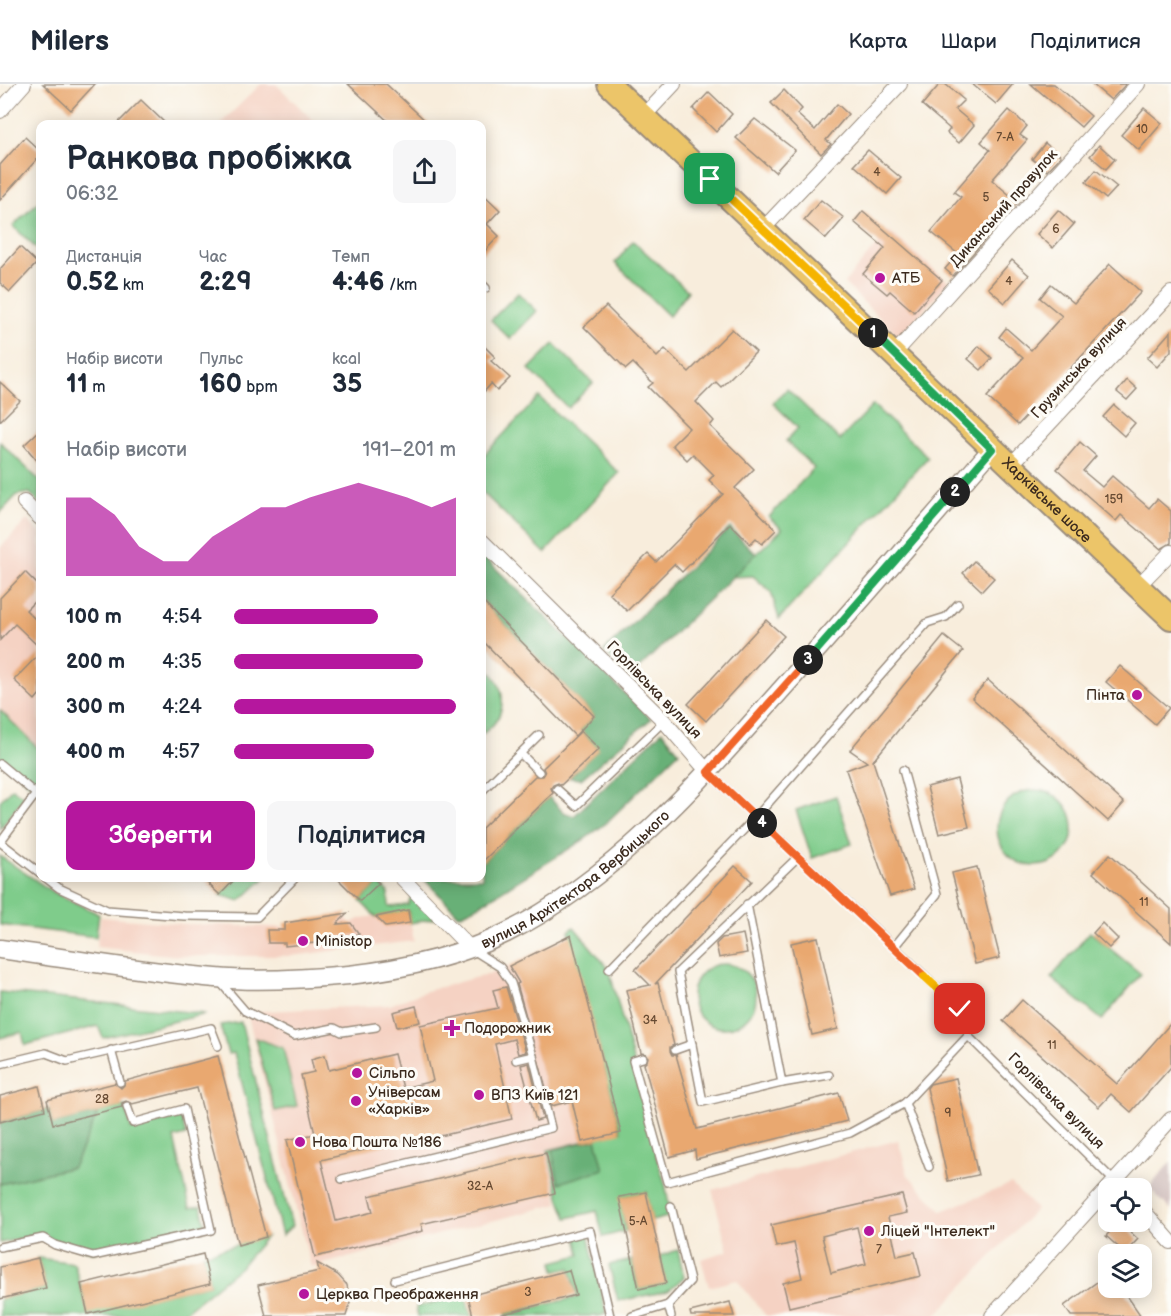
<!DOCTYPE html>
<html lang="uk">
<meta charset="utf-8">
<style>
body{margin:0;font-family:"Balsamiq Sans",sans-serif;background:#f6f6f7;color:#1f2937;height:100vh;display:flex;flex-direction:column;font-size:22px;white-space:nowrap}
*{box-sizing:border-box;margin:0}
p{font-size:20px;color:#747a83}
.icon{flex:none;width:33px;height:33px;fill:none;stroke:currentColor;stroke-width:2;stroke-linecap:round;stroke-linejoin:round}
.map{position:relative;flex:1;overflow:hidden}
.sheet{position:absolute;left:36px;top:36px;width:450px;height:762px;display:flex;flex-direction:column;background:#fff;border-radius:12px;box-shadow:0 3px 15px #0003}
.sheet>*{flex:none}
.fabs{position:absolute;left:1098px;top:1094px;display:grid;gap:12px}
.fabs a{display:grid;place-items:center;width:54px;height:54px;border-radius:12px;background:#fff;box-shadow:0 3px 15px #0003;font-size:30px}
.pin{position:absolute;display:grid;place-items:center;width:51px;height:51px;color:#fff;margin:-26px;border-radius:12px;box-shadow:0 3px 9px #0006}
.km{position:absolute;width:30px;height:30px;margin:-15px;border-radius:50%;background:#222;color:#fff;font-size:16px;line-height:30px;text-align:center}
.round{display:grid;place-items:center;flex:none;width:63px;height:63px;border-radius:12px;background:#f6f6f7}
.head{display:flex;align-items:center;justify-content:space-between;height:102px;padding:0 30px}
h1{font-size:33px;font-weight:600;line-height:45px}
.stats{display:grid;grid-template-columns:repeat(3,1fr);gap:9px;height:102px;padding:6px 30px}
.stats div{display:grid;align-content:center}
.stats b{font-size:26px;font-weight:600}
.stats small{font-size:16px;font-weight:400}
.stats p{font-size:16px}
.chart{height:168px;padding:12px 30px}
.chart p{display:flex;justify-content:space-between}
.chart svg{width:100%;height:108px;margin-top:6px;fill:#b5179e;opacity:.7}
.primary-button{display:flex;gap:12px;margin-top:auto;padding:12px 30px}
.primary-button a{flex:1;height:69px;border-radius:12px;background:#b5179e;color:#fff;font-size:24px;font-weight:600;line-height:69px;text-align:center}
.primary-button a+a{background:#f6f6f7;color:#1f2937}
ul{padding:0 30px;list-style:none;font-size:20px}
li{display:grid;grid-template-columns:96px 72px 1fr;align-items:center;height:45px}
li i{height:15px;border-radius:8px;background:#b5179e}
header{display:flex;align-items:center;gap:36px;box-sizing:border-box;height:84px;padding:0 30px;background:#fff;border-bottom:2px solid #e0e1e3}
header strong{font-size:28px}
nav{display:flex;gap:33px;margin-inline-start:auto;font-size:21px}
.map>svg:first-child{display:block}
.built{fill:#f5d2c3}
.industrial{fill:#d1bfbd}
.green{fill:#7fcc8b;stroke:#5d7b54;stroke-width:1.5}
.forest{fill:#67b077;stroke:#516d4a;stroke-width:1.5}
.building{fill:#e9a870;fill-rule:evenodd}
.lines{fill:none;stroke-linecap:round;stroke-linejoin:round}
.service-casing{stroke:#9a8c7d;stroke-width:10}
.minor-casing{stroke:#9a8c7d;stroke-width:16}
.tertiary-casing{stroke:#9a8c7d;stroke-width:21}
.primary-casing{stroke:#9a8c7d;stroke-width:26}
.service{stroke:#fff;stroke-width:7}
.minor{stroke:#fff;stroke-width:14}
.tertiary{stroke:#fff;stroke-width:18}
.primary{stroke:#ecc569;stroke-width:22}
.split-1-casing{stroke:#fff;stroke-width:12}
.split-2-casing{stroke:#fff;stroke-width:12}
.split-3-casing{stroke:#fff;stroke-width:12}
.split-4-casing{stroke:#fff;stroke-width:12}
.split-5-casing{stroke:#fff;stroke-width:12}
.split-6-casing{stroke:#fff;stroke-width:12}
.split-1{stroke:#f5b400;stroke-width:8}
.split-2{stroke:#22a559;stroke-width:8}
.split-3{stroke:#22a559;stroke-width:8}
.split-4{stroke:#f0652b;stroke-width:8}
.split-5{stroke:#f0652b;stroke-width:8}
.split-6{stroke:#f5b400;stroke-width:8}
.poi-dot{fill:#b5179e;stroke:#fdfcf7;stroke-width:2}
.labels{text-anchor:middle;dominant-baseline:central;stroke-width:6;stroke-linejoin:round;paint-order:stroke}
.number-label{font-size:12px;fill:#664a32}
.street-label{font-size:15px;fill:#3b2a1e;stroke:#fdfcf7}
.poi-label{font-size:15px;fill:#3b2a1e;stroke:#fdfcf7;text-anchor:start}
</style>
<header>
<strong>Milers</strong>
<nav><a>Карта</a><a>Шари</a><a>Поділитися</a></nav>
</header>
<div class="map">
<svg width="1171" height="1232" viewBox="0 0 1171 1232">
<rect width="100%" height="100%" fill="#fdfcf7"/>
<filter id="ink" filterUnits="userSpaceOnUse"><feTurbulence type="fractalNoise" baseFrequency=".0167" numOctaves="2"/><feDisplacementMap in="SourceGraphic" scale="12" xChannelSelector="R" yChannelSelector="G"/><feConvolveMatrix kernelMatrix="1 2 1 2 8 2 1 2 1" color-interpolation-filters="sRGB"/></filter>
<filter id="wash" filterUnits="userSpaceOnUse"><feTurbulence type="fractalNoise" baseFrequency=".008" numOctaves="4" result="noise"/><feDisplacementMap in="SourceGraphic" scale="24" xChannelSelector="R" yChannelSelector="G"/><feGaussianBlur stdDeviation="1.35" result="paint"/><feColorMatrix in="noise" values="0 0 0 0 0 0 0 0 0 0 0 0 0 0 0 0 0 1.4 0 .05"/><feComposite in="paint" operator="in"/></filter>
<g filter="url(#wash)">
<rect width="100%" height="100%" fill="#f8eddc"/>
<g class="built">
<path d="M261,0h15l41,40h-97z"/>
<path d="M889,147l60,51 -50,55 -55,-54z"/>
<path d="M27,436l13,13v217l-40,-40v-162z"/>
<path d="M408,826l6,31 -123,15h-112l-83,-9 5,-30 82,7 121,4 38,-16 8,11 13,-5z"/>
<path d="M571,851l50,198 -73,17 10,54 -247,63 -64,-255 143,-7 36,-14 70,-19z"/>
<path d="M898,1056l10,35 34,36 69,-27 25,25 -101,107h-169l-29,-36 -28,7 -8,-28 27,-8 -16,-61z"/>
</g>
<path class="industrial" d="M1171,1077v49l-22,-22z"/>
<g class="green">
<path d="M38,118l2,2v48l-27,-26z"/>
<path d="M633,157l55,50 -19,25 -54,-53z"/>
<path d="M518,209l19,18 -27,28 -19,-19z"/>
<path d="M554,260l39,39 -25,25 -39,-39z"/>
<path d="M787,305l53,51 33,-35 55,52 -149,162 -8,-27 -18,-16 -21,1 50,-48 -13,-12 45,-49 -28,-27 12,-13 -25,-25z"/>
<path d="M539,313l80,76 -74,80 -63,-61v-35z"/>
<path d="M0,358l40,39v23l-10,-11 -13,2 -17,18z"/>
<path d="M482,581c26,18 28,51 0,69z"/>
<path d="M0,626l40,40v43l-40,-35z"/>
<path d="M12,704l12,9 -24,32v-28z"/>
<circle cx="1035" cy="744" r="38"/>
<path d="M836,712l16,48 -40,14 -16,-48z"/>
<path d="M0,772l53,36 46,22 -3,23 -96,-12z"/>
<path d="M236,794h29l-25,23 -20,-6z"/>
<path d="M379,799l9,9 1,15 19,-2 4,-9 24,22 -26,5 -2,-12 -32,6 -16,-16z"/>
<path d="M574,843l35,42 48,182 -1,5 9,27 6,33 -19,5 -6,-29 -26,5 6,34 -23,6 -6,-26 -30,7 -7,-18 -12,-50 73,-18 -52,-201z"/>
<path d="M1090,848l51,42 -39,46 -51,-42z"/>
<circle cx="724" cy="912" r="32"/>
<path d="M0,908l206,22 -103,24 -5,-12 -73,19 -3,-13 -22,6z"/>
<path d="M241,938l51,204 -10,9 -48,-182 -6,1 -8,-29z"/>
<path d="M255,954l28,10 14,58 -22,5z"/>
<path d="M125,1022l6,23 50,-12 5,18 -12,3 16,70 11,-2 5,22 -113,24 -39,-11 -10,-7 -44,9v-59l73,-17 25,-54z"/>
<path d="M588,1150l18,80 -8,2h-92v-2l72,-17 -8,-29 -15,3 -2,-9 27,-7 -4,-18z"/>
<path d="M266,1153l-26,30 -60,49h-180v-17l46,-11 -8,-30 36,5 14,50 122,-29 -7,-30z"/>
<path d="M678,1166l6,27 -16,14 -50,10 -9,-36 23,-5 7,29 27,-5 -6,-28z"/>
<path d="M465,1211l6,21h-53l-2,-9z"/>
</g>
<g class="forest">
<path d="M730,444l26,26 -127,124 -25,-27z"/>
<path d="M482,471l169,164 -70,60 -12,-1 29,-29 -18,-19 14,-14 -112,-115z"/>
<path d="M662,647l17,21 -74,72 -20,15 -107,67 -19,9 -36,-37h59v-16l67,-65 14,15 11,4z"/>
<path d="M49,1025l4,15 45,-11 -25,54 -73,17v-62z"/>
<path d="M596,1055l8,30 -45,14 -7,-33z"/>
</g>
<g id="blocks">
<g class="building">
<path d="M43,0h52l-24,26z"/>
<path d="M348,0h38l43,40h-38z"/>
<path d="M940,0h5l19,16 -9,9 19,16 -15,18 -12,-10 3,-4 -28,-24z"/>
<path d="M972,0h41l-17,20z"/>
<path d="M1031,0h23l37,32 -10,11z"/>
<path d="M1092,0h34l-15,16z"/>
<path d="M784,6l18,19 -5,5 18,16 22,-26 11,10 -22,26 5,4 -10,10 -50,-51z"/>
<path d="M709,8l23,22 -16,18 -23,-23z"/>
<path d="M141,16l25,24h-49z"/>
<path d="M1144,24l18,15 -23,27 -18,-15z"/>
<path d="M1009,26l18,16 -7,9 7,5 -35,40 26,22 -65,74 -8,-7 13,-15 -27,-22 30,-35 -7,-5 36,-42 -9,-8z"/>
<path d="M755,35l40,31 -20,22 -39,-34z"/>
<path d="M25,53l15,14v5l-40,44v-35z"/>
<path d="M1045,59l16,13 -14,15 -15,-12z"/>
<path d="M1099,61l16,14 -9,10 -16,-13z"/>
<path d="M868,66l33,28 -14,16 -33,-29z"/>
<path d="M1096,86l21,17 -11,12 -20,-17z"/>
<path d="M482,109l18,17 -13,14 12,12 -17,18z"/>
<path d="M821,116l23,18 -18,21 -22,-19z"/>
<path d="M1058,126l16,14 -21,24 -16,-14z"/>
<path d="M863,127l79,69 -28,32 -24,-21 -3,3 -24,-20 22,-26 -31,-26z"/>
<path d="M20,163l17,16 -27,29 -10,-9v-14z"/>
<path d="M1012,176l17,15 -24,28 -17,-15z"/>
<path d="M1110,180l31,28 -123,133 -31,-28 36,-39 -24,-21 7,-9 25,22 31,-34 -22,-18 11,-14 23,19z"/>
<path d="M606,222l51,51 8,-8 24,23 43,-43 24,23 -35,35 -5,-5 -20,20 18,19 -4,5 44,43 -19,19 41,42 -14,14 -6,-6 -6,6 -20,-20 -48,48 -8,-8 -47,47 -18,-18 39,-39 8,8 67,-68 -14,-14 5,-5 -21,-21 -6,6 -15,-15 17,-17 -41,-41 5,-4 -20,-20 -7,6 -42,-42z"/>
<path d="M1171,247v20l-14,16 -10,-9z"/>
<path d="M482,260l13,13 -4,4 19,17 -13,13 -6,-7 -9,10z"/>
<path d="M979,262l13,12 -11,12 -13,-11z"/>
<path d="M1127,296l10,9 -10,11 -10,-8z"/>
<path d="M0,298l20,19 -20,20z"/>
<path d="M1114,321l21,18 -11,13 -21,-19z"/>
<path d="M40,346v34l-16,-19z"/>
<path d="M1080,358l16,14 -13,15 19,16 10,-11 37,32 8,-9 14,12v32l-10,6 -40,-34 -5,6 -59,-52z"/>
<path d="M974,477l20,17 -12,13 -19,-18z"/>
<path d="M25,488l15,15v9l-14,14 14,14v24l-25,-24 -15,16v-42z"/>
<path d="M482,517l112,115 -19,20 -93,-96z"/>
<path d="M766,536l18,16 -78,85 -18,-17z"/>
<path d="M944,552l19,15 -90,110 41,128 -24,7 -44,-126 21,-8 -17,-12z"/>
<path d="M40,569v41l-5,6 -21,-20z"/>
<path d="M1120,582l49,42 -14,16 -49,-42z"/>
<path d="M988,596l136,123 -16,18 -136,-123z"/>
<path d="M581,647l18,18 -38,36 -3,-2 -5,2 -2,3 2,5 -71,69v-34l53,-52h8l2,-3 -2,-5z"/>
<path d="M957,695l12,48 -30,7 -12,-47z"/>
<path d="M1110,770l61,55v34l-78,-70z"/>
<path d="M735,782l17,15 -97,103 3,-1 16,62 -4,2v4l2,4h4l21,74 142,-36 8,28 -151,38 -1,-9 -26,7 -25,-93 3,-3 1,-4 -2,-3 -5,-1 -15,-63 24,-5 -15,-15z"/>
<path d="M977,783l23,91 -25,6 -23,-91z"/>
<path d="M202,794h34l-16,17z"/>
<path d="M337,794h36l6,5 -19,18z"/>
<path d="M408,826l2,13 -24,4 -10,-10z"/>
<path d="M348,829l-11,11 14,-1 8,11 -21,3 -2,4 -51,5v-3h-17l-1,-13h18v-7z"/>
<path d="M1102,839l16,16 -9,9 -16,-15z"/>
<path d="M743,850l4,19 -28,5 -3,-14 6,-6z"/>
<path d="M571,851l50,198 -39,9 -10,-41 -21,5 -34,-122 2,-1 -10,-17z"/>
<path d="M818,853l20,92 -26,6 -21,-92z"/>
<path d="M506,903l20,65 -8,2 -4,-15 -19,5 17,75 -97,23v-4l-94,22 15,61 37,-9 -4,-16 177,-43 9,40 -134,31 2,7 -108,26 -28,-117 28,-6 -14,-59 13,-3 -3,-13 14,-4 4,15 65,-16 9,34 30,-7 -13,-56 78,-17 -5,-18z"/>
<path d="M1022,916l95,84 54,-61v44l-40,45 -20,-18 -12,13 -96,-86z"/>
<path d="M416,922l4,16 -23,5 -4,-15z"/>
<path d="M218,972l48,181 -28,8 -41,-157 -65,16 -6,-3 -4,2v4l-69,17 -6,-24 68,-17 6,5 3,-3 1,-4z"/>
<path d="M529,979l14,56 -7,2 -15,-56z"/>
<path d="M956,994l22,97 -30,6 -21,-93 3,-4z"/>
<path d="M39,1002l6,24 -45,12v-26z"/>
<path d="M646,1108l20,91 -27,6 -20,-92z"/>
<path d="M902,1111l5,18 -19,4 9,39 18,-4 6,24 -132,31 -6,-24 19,-5 -8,-35 -18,4 -5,-22zM857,1143l9,37 -35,9 -9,-37z"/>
<path d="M1119,1138l19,17 -13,14 -19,-17z"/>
<path d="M203,1170l7,30 -122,30 -7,-30z"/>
<path d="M38,1174l8,30 -46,11v-32z"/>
<path d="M317,1179l21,12 9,10 3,18 -4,13h-80l-8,-31 61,-14z"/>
<path d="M569,1186l7,25 -80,21h-23l-5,-20z"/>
<path d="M1108,1190v13h13l20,29h-70l-7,-10z"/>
<path d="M730,1218l4,14h-43l-1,-4z"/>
</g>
</g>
</g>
<g filter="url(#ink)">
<use href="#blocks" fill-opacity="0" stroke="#9a8c7d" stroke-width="1.5"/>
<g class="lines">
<defs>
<g id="service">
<path d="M482,200l4,4"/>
<path d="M521,670l18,18"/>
<path d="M0,680l36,30 -36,48"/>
<path d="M708,688l252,237"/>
<path d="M557,705l19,17 88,-85"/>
<path d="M482,707l57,-56"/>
<path d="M0,758l40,31"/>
<path d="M798,773l-120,115 25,130 79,-19 47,-8"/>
<path d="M46,794l13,10 48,22 77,6 73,1 38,-39"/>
<path d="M747,820l35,179"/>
<path d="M894,863l43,-53 -34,-124"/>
<path d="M609,885l147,-152 171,-194 19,-6 12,-13"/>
<path d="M221,899l24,28 49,25 40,-8 8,4 34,-5"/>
<path d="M111,966l9,32"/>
<path d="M675,966l17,-6"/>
<path d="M643,974l-10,3 34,121 183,-49 55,-30"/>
<path d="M516,976l17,-4"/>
<path d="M0,980l46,-11 21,8 144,-33 7,18"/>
<path d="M929,1083l-24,-64 63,-67 146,145"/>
<path d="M342,1095l209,-51 -18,-72 -22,-73 -11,-16 -27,-17"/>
<path d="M0,1163l43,-9 12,7 38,11 118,-26 -27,-121 -51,14 -6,-17"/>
<path d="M395,1196l195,-49 20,85"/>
<path d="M668,1221l3,11"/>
<path d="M632,1232l36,-11 22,-24 -19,-75"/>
</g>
<g id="minor">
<path d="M0,27l24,-27"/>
<path d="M643,33l31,-33"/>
<path d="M763,145l137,-145"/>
<path d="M894,270l244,-270"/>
<path d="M1010,382l161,-173"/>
<path d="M24,418l16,16"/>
<path d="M482,457l182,180 44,51"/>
<path d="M1137,503l34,-35"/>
<path d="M402,794l69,71"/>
<path d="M1142,1125l29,33"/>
<path d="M992,1232l179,-197"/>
</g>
<g id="tertiary">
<path id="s1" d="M0,865c71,10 145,23 216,29 43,4 89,1 133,-3 53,-6 109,-18 157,-42 109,-54 195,-153 275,-243 71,-79 141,-160 211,-241"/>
</g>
<g id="primary">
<path id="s2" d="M609,0l562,534"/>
</g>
</defs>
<use href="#service" class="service-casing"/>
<use href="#minor" class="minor-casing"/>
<use href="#tertiary" class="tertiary-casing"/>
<use href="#primary" class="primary-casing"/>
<use href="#service" class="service"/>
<use href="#minor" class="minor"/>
<use href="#tertiary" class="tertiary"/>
<use href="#primary" class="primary"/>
</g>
</g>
<g class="lines" filter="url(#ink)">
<defs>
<path id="split-1" d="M710,95l163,154"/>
<path id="split-2" d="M873,249l119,116 -37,43"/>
<path id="split-3" d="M808,576l147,-168"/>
<path id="split-4" d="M762,739l-54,-51 100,-112"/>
<path id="split-5" d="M762,739l162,153"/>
<path id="split-6" d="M924,892l36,33"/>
</defs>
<use href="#split-1" class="split-1-casing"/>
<use href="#split-2" class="split-2-casing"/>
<use href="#split-3" class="split-3-casing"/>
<use href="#split-4" class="split-4-casing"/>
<use href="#split-5" class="split-5-casing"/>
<use href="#split-6" class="split-6-casing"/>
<use href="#split-1" class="split-1"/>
<use href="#split-2" class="split-2"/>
<use href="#split-3" class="split-3"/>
<use href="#split-4" class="split-4"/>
<use href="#split-5" class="split-5"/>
<use href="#split-6" class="split-6"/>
</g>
<g class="poi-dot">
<circle cx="880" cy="194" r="6"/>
<circle cx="1137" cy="611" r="6"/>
<circle cx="303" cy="857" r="6"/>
<path d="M449 935h6v6h6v6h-6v6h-6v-6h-6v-6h6z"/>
<circle cx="357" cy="989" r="6"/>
<circle cx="479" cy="1011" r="6"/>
<circle cx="356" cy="1017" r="6"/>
<circle cx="300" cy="1058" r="6"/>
<circle cx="869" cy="1147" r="6"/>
<circle cx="304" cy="1210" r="6"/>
</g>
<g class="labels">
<g class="number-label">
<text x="1142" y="45">10</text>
<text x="1005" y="53">7-А</text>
<text x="877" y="88">4</text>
<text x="986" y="113">5</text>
<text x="1056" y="145">6</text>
<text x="1009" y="197">4</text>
<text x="1114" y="415">159</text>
<text x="1144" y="818">11</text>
<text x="650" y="936">34</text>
<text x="1052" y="961">11</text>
<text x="102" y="1015">28</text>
<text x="948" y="1029">9</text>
<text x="480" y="1102">32-А</text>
<text x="638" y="1137">5-А</text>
<text x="879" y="1165">7</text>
<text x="528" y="1208">3</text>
</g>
<g class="street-label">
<text transform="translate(1004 124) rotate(-48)">Диканський провулок</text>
<text transform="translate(1079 284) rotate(-47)">Грузинська вулиця</text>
<text stroke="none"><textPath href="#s2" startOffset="604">Харківське шосе</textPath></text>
<text transform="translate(654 606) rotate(46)">Горлівська вулиця</text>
<text stroke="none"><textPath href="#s1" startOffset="602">вулиця Архітектора Вербицького</textPath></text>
<text transform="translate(1056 1017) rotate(45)">Горлівська вулиця</text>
</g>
<g class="poi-label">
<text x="892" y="194">АТБ</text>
<text x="1125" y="611" text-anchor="end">Пінта</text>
<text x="315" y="857">Ministop</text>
<text x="464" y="944">Подорожник</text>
<text x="369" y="989">Сільпо</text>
<text x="368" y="1008">Універсам<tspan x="368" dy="17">«Харків»</tspan></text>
<text x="491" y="1011">ВПЗ Київ 121</text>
<text x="312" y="1058">Нова Пошта №186</text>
<text x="881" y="1147">Ліцей "Інтелект"</text>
<text x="316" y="1210">Церква Преображення</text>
</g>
</g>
</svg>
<div class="fabs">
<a><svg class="icon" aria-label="locate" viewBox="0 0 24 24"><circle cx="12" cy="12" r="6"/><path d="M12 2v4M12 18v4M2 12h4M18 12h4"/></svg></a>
<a><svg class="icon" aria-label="layers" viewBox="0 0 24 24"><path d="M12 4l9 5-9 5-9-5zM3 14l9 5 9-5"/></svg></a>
</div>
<div class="pin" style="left:710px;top:95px;background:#1e9e55"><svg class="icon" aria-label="arrive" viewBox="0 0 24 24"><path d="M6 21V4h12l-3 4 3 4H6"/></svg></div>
<div class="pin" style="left:960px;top:925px;background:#d93025"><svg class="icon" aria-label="check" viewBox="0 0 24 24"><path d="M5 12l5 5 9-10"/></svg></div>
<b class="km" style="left:873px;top:249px">1</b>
<b class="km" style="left:955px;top:408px">2</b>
<b class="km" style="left:808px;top:576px">3</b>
<b class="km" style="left:762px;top:739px">4</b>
<section class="sheet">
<div class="head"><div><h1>Ранкова пробіжка</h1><p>06:32</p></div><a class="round"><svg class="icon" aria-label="share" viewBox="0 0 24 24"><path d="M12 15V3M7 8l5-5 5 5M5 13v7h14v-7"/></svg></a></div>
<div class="stats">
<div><p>Дистанція</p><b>0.52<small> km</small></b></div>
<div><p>Час</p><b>2:29</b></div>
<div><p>Темп</p><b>4:46<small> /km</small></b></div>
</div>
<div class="stats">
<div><p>Набір висоти</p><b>11<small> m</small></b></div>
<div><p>Пульс</p><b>160<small> bpm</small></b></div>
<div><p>kcal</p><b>35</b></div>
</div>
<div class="chart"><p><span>Набір висоти</span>191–201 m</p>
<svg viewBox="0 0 160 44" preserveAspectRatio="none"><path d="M0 44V12L10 12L20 19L30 32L40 38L50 38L60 28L70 22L80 16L90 16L100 12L110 9L120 6L130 9L140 12L150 16L160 12V44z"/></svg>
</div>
<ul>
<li><b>100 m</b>4:54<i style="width:65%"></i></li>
<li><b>200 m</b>4:35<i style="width:85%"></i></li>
<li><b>300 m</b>4:24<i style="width:100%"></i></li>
<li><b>400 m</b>4:57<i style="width:63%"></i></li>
</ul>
<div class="primary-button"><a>Зберегти</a><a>Поділитися</a></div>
</section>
</div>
